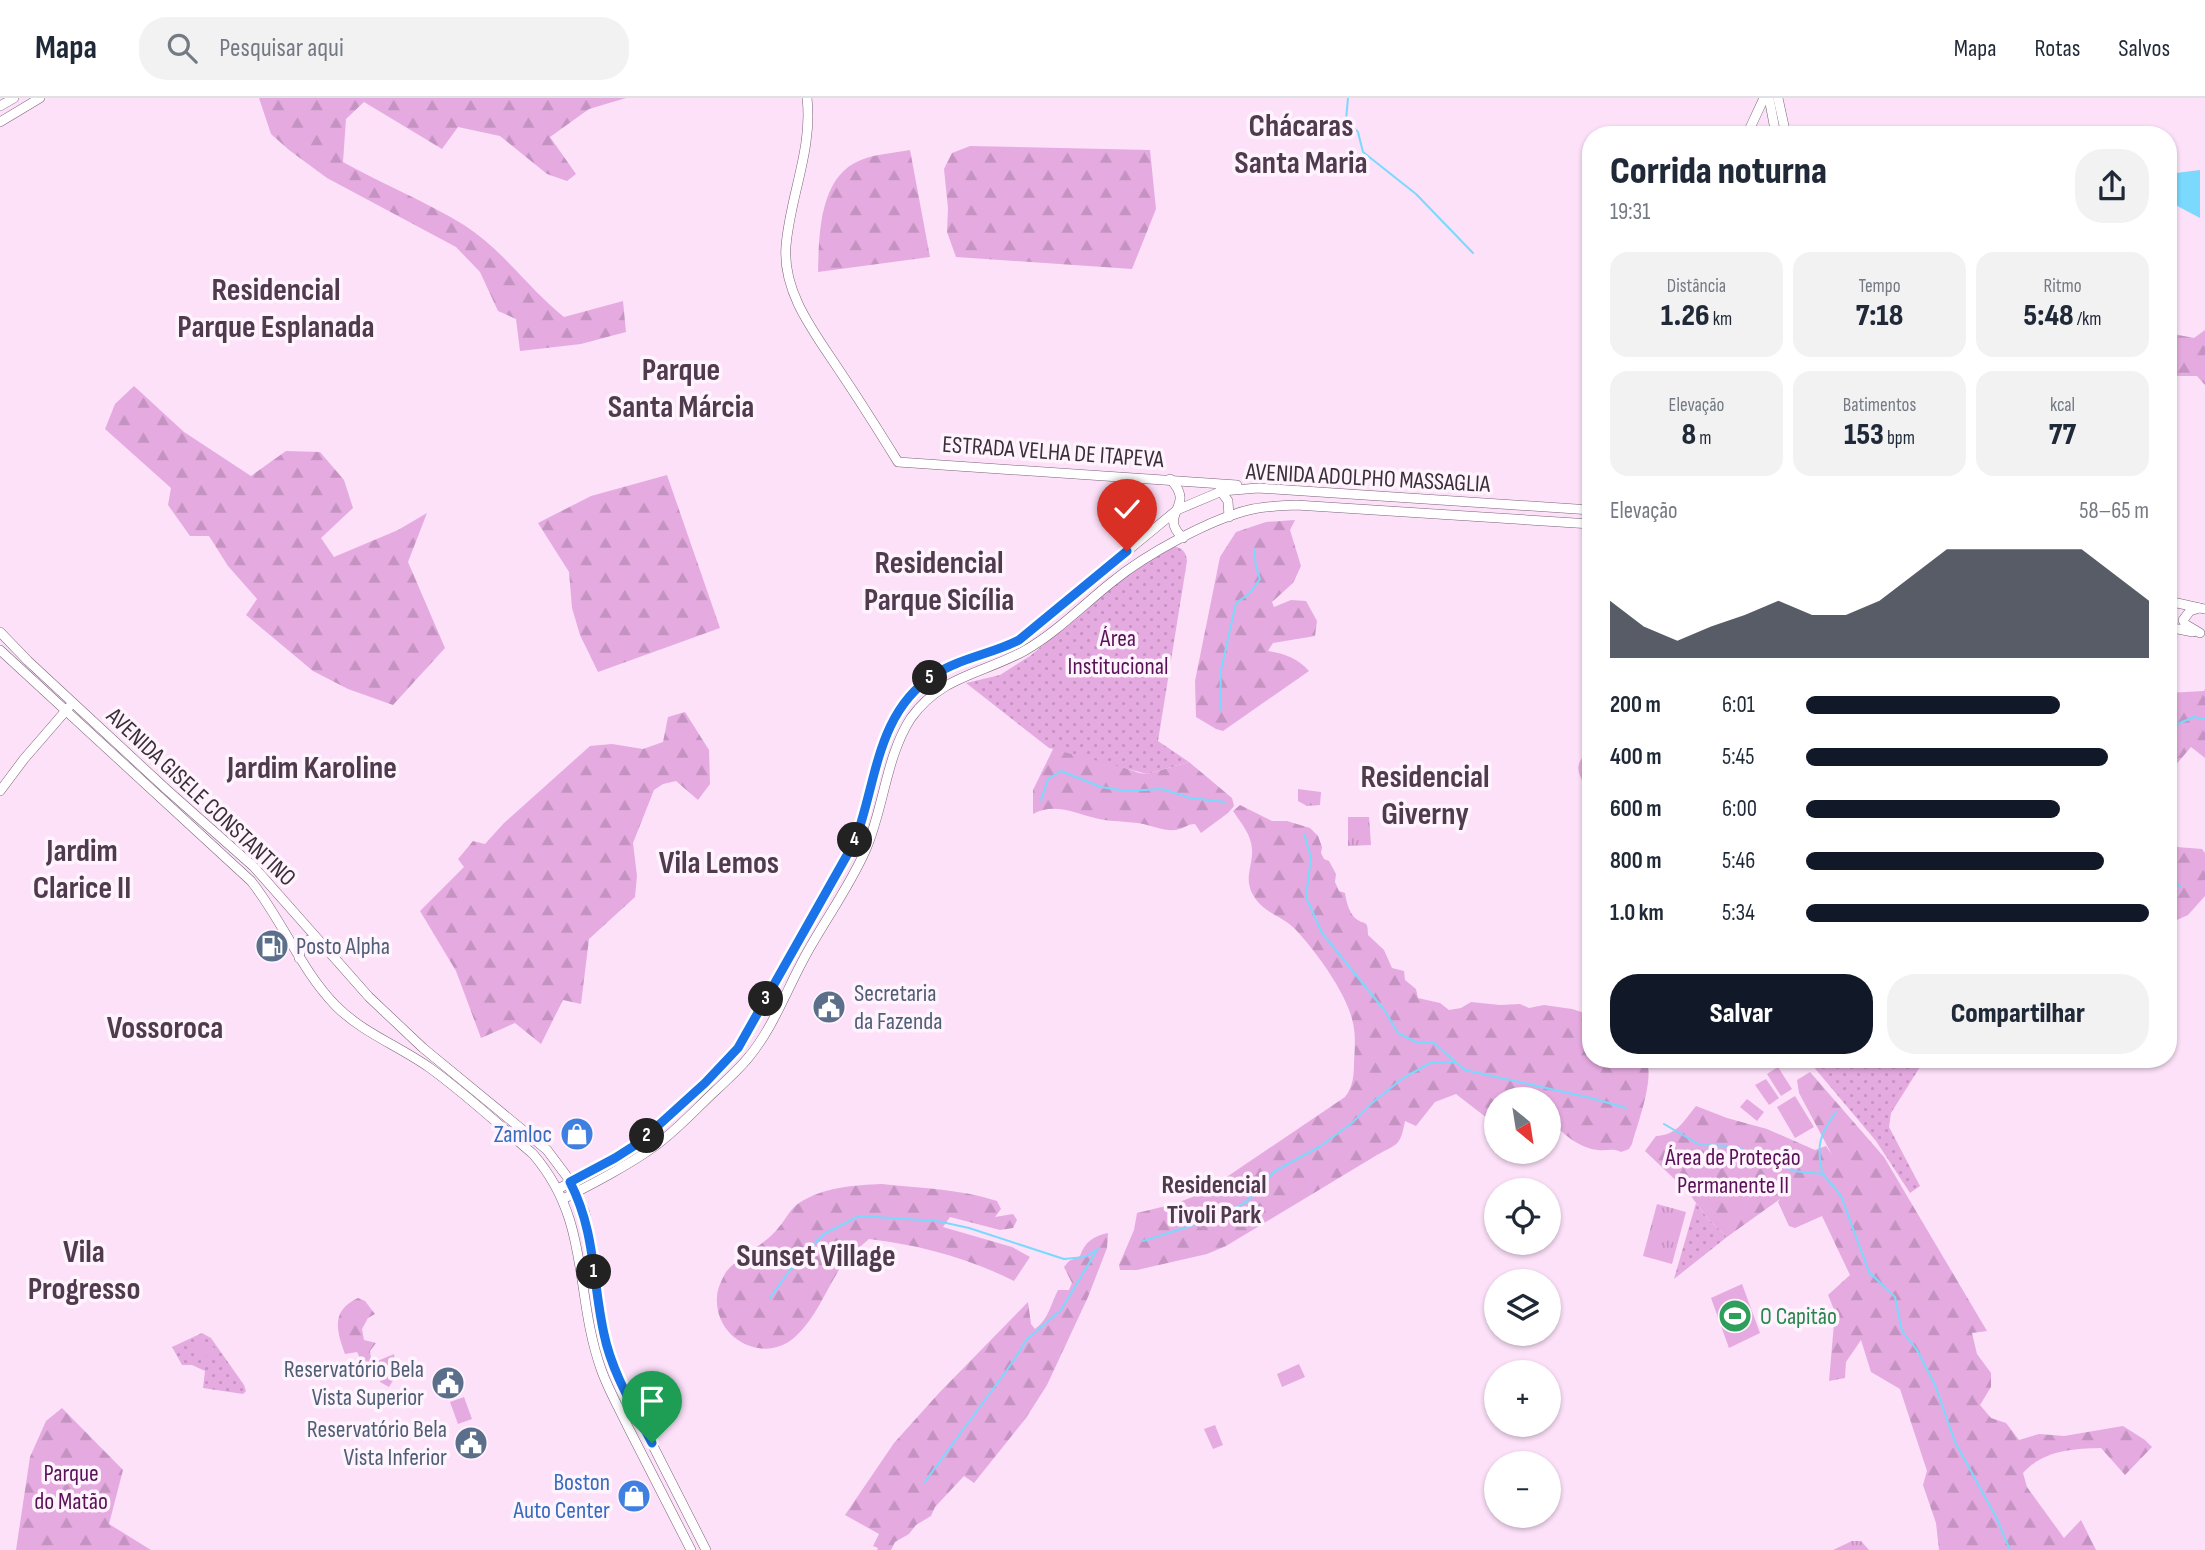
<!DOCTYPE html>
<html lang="pt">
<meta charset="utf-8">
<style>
body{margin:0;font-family:"Sofia Sans Condensed",sans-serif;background:#f2f2f3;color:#1f2937;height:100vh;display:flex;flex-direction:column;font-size:26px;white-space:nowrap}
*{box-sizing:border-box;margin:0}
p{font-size:23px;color:#747a83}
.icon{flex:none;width:38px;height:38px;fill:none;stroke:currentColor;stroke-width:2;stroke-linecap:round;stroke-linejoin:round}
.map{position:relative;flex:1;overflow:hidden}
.side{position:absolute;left:1582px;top:28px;width:595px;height:942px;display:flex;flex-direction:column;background:#fff;border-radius:28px;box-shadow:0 2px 5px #0004}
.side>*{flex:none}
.needle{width:46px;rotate:150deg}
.fabs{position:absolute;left:1484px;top:989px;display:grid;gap:14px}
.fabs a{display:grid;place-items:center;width:77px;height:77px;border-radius:50%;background:#fff;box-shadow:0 2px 5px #0004;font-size:35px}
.pin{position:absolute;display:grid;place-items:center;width:60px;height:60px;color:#fff;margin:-72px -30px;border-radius:50% 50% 50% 0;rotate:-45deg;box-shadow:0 0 7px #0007}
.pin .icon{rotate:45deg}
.km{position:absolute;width:35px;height:35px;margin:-18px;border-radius:50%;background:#222;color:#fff;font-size:19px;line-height:35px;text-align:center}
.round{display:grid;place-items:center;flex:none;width:74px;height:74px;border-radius:28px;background:#f2f2f3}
.overview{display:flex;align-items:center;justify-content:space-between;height:119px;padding:0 28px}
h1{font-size:38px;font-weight:800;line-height:52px}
.metrics{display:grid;grid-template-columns:repeat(3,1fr);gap:10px;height:119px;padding:7px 28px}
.metrics div{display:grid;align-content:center;border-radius:18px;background:#f2f2f3;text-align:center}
.metrics b{font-size:30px;font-weight:800}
.metrics small{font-size:19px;font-weight:400}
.metrics p{font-size:19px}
.chart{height:196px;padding:14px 28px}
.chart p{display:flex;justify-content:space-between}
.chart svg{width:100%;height:126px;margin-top:7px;fill:#111827;opacity:.7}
.button{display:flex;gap:14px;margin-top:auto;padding:14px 28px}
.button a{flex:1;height:80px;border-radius:28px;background:#111827;color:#fff;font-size:28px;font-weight:800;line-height:80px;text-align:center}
.button a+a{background:#f2f2f3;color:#1f2937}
ul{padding:0 28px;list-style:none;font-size:23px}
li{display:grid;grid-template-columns:112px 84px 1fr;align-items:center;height:52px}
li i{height:18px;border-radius:9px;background:#111827}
header{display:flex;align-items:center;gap:42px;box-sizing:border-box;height:98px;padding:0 35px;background:#fff;border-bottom:2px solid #e0e1e3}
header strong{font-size:33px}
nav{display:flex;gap:38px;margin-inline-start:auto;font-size:24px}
.search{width:490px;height:63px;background:#f2f2f3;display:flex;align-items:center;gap:18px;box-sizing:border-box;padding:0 24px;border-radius:28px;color:#747a83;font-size:26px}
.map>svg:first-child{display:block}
.grass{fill:url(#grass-tufts)}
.forest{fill:url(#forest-firs)}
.park{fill:url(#park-dots)}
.pitch{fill:#e5abe0}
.water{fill:#7ad9fd}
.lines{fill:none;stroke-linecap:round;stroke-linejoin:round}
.stream{stroke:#7ad9fd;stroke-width:2}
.major-casing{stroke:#796277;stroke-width:10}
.major{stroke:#fff;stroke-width:9}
.route-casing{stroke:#fff;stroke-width:14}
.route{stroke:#1a73e8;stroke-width:9}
.labels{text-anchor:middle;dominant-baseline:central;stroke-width:7;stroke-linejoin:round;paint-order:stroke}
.street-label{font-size:24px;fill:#392f38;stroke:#fff4fe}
.park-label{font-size:24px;fill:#591157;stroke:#fff4fe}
.service-label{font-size:24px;fill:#4e5e75;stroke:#fff4fe;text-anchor:start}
.shop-label{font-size:24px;fill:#366cbe;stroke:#fff4fe;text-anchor:end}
.leisure-label{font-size:24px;fill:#27864d;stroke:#fff4fe;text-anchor:start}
.neighbourhood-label{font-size:26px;font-weight:bold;fill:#503b4e;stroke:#fff4fe}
.district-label{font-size:32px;font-weight:bold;fill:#503b4e;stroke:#fff4fe}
</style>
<header>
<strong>Mapa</strong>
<div class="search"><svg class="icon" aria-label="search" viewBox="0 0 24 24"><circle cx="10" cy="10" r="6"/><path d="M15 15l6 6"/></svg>Pesquisar aqui</div>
<nav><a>Mapa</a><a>Rotas</a><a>Salvos</a></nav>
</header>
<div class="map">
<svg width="2205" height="1452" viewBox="0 0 2205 1452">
<defs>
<pattern id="grass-tufts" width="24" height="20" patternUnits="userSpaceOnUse" patternTransform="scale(1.75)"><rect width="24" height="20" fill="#e5abe0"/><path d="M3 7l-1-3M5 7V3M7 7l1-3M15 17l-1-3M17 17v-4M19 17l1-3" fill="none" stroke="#c593c1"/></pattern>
<pattern id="forest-firs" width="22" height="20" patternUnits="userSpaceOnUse" patternTransform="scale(1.75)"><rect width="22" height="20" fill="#e5abe0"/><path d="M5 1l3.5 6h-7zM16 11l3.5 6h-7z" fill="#c593c1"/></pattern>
<pattern id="park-dots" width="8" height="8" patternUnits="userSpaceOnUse" patternTransform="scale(1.75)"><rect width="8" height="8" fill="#e5abe0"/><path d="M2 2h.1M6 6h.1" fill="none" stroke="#c593c1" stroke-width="1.8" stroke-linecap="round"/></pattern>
</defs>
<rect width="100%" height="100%" fill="#fce1f9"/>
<g class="grass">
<path d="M1298,691l23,3 -1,13 -13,1 -9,-5z"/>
<path d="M1348,719h21l2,28 -23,1z"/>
<path d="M1657,1106l29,8 -14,52 -29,-8z"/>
<path d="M1852,1443h9l8,9h-36z"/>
</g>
<g class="forest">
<path d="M259,0h367l-37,11 -39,28 26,37 -9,7 -20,-7 -47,-38 -42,-9 -16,22 -78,-47 -18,17 -3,43c39,22 82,39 121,63 38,24 65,64 100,92l59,-16 3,31 -45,12 -61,7 -4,-32 -18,-8 -18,-39 -24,-25 -129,-69 -38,-28 -18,-16z"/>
<path d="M970,48l180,4 6,59 -24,60 -176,-12 -9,-25 1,-24 -4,-39 8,-16z"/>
<path d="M910,52l20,107 -112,15c1,-37 1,-96 43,-112 14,-6 33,-7 49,-10z"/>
<path d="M2205,232v55l-8,-9h-29v-43l26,5z"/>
<path d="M134,288l50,46 67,44 35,-25 34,1 24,28 9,28 -32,30 13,19 64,-27 29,-17 -19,49 37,86 -52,57 -45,-16 -35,-18 -67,-56 11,-16 -29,-33 -19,-30h-19l-22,-31 3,-17 -66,-59 10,-25z"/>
<path d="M667,377l53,153 -122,44 -18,-37 -8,-27 -3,-36 -31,-49 53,-27z"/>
<path d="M1295,422l-5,10 11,36 -8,17 -21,19 2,5 17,-7 15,1 11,20 -2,15 -42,7 -5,8c17,3 29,7 41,20l-86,60 -7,-2 -20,-12 -1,-36 25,-124 16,-25 30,-10z"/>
<path d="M2205,591v69l-14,-11 -23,27v-81l36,-2z"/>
<path d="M685,614l24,38 1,34 -12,16 -22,-19 -13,3 -9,6 -21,53 4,33 -2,21 -46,42 -8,65 -18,-4 -22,44 -26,-21 -34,15 -25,-67 -36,-60 44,-44 -6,-8 15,-18 12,3 19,-21 86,-77 22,-2 31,5 20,-7 5,-25z"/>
<path d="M1056,645l83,30 8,1 42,-12 43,36 2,8 -6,7 -27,20 -6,-9c-8,0 -12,5 -20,6 -10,1 -23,-4 -32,-6 -15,-3 -29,-2 -44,-5 -23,-5 -44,-17 -66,-5v-24z"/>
<path d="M1591,650v51c-8,-23 -24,-29 0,-51z"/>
<path d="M1240,707l32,16h15l23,7 8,8 4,11 -1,6 3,6 5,2 7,13 -1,8 4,9 6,2c1,8 4,19 10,25 9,8 13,0 13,17l16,15 8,18 12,3 1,9 11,9 2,9 22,5 9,7 12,-2 10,-6 29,3 20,-1 9,4 15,-3 28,4 19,6v44h55c9,19 -8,63 -14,85l-3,5 -8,3c-8,-4 -14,-1 -23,-2 -20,-2 -35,-17 -49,-30v-21h-53v16l-9,3 -31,-24 -21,8 -19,24 -11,-5c-5,25 -6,22 -28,34l-151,91 -19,8 -70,16h-17l-1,-5 15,-35 3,-17 37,-9 29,-11 142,-96c8,-10 9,-22 9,-35 1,-14 2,-29 -2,-43 -7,-28 -37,-69 -57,-90 -15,-15 -34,-16 -44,-38 -6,-15 2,-27 1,-42 -1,-15 -11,-26 -19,-38z"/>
<path d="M2168,743l9,6 25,2 3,4v43l-17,19 -20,9z"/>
<path d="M1810,974l74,85 103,174 -15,2 5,21 14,19v14l-11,18 11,13 15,5 13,17 20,-6 25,2 59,-10 22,14 7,7 -27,28 -24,-27c-29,1 -57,2 -78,25l4,14 37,51 17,-18 15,30h-157l-3,-27 -13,-38 4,-14 -27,-82 -29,-17 -10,-32 -15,22 -1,16 -16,3 6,-69 -7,-17 22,-20 -28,-59 -27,12 -6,-2 -11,-24 2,-3 -53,38 -18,-17 -22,-29 -42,-40 11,-15c21,-1 27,-14 40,-30l31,12 40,11 48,21 11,-4 6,9 -33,-62 -2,-13z"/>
<path d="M882,1086c38,4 78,5 115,17l4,8 -6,8 18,-3 4,6 -4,8 -13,2 -50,-13 -7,10 69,20 18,10 -16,24c-46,-23 -94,-36 -145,-42 -9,8 -21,17 -27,26 -15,23 -26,53 -47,72 -31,28 -81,2 -78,-40 0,-8 5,-18 9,-25 14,-18 39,-26 53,-45 7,-8 11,-18 20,-24 24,-16 56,-18 83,-19z"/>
<path d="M1108,1135l-1,15 -19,49 -41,88 -21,33 -52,65 -10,-7 -29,31 -4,9 -15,9 -7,9 -14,8 -4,8h-14l1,-2 -5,-2 6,-12 -34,-19 49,-72 45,-50 89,-91 3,22 4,5c13,-9 16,-25 23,-39h11l3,-7 -8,-16 5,-6 11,-5c5,-14 13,-20 28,-23z"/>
<path d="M358,1200l7,3 10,13 -7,4 -6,11 2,11 12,3 -6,8 1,7 4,4 19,-8 3,20 -8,13 -9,-5 1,-7 -10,-3 -12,-9v-7l-2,-4 -12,2c-8,-23 -15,-43 13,-56z"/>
<path d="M62,1310l61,62 -14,54 42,26h-135l14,-93 16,-36z"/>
</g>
<g class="park">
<path d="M1173,448c9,2 13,5 14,15l-29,180 31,21 -42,12 -98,-26 -83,-65 34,-8 30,-19 92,-77 25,-18z"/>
<path d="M1807,961h118l-34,54 -2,14 31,59 -10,7 -34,-52z"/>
<path d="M1696,1105l13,17 18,17 -53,42z"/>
<path d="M202,1235l9,5 33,47 2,6 -3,3 -40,-6 2,-17 -13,-6h-10l-10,-18z"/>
</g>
<g class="pitch">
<path d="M1778,969l14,22 -11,7 -14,-22z"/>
<path d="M1766,981l13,19 -10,7 -14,-20z"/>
<path d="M1795,998l19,31 -19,11 -18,-31z"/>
<path d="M1747,1001l17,13 -7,9 -17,-14z"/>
<path d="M1742,1186l18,49 -31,15 -18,-50z"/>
<path d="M196,1239l20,12 -6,9 -19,-11z"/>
<path d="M1299,1266l6,13 -23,10 -5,-13z"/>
<path d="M464,1299l8,22 -14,5 -8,-22z"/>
<path d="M1215,1327l8,20 -10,4 -9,-20z"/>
</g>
<path class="water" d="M2200,72v48l-32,-17v-27z"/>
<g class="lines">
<g class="stream">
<path d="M1348,0l-2,22 12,12 5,20 53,42 57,59"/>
<path d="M1220,612l1,-40 15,-67 13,-9 11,-15 -4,-12 -2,-18"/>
<path d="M2168,630l26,-11 11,2"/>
<path d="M1041,702l7,-21 13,-8 40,16 25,4 36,-2 29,9 34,4"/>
<path d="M1304,736l7,23 -5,40 16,36 63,78 13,22 18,9 18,1 31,27 126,28 35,10"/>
<path d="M2168,778l13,11"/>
<path d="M1664,1026l36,21 31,1 41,13 21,12 30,3 18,22 28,76 26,25 7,34 15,19 18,35 20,57 41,75 14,33"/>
<path d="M1822,1074c-6,-27 -2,-38 14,-60"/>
<path d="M1143,1143l73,-23 30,-16 29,-31 44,-24 33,-24 20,-20 31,-25 29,-16h24"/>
<path d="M770,1200l20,-28 34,-36 35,-18 78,5 32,7 95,31 21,-2 13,-8"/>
<path d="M924,1385l88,-120 15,-24 34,-29 36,-60"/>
</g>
<defs>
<g id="major">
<path d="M807,0c6,51 -17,98 -21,148 -4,49 32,91 57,130 19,28 37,57 55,86l339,23"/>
<path d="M1769,0l7,37"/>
<path d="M1778,0l8,37"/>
<path d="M0,8l14,-8"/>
<path d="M0,24l40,-24"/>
<path d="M1750,30l14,-30"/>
<path d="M1170,381c28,28 -14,34 13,59"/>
<path d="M1220,392l8,11 1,16"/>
<path d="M2168,503l37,8"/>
<path d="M2199,510l-9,3 -7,9 2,4 15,9"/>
<path d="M2168,529l25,5"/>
<path d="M0,534l28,29 138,128 88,78 115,130 54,51 124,102 24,32 14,31 19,122 6,22 10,24 86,169"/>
<path d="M0,552l251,231c32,40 49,88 85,125 27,27 63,40 94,62 36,26 69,57 103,86 58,67 41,139 68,215 7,20 18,39 27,58 21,41 42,82 63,123"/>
<path d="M0,693l24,-32 45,-52"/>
<path d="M299,860l2,-14 8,-4 11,4"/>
<path d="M558,1091l57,-31 25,-16 65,-59 33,-35 117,-208c22,-59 20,-126 79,-165 25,-17 58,-22 85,-35l158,-130 45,-19 36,-3 333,22"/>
<path d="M563,1101c31,-16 64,-33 92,-53 22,-16 40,-36 59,-54 12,-11 24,-22 34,-34 26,-31 40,-72 60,-107 19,-34 43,-67 58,-102 18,-42 20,-93 45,-131 30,-42 71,-44 113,-67 32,-18 59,-46 88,-69 33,-27 99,-64 141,-73 14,-3 28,-3 43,-4l295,19"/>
</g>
</defs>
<use href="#major" class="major-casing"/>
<use href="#major" class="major"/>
</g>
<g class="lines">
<defs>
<path id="route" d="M652,1345c-18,-35 -40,-70 -48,-109 -12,-54 -8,-101 -34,-152l45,-24 25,-16 65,-59 33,-35 117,-207c22,-59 21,-128 79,-166 26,-17 58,-21 85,-35l108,-89"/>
</defs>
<use href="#route" class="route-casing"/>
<use href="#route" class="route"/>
</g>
<defs>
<symbol id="fuel-disc" viewBox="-11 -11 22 22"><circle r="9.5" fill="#5c6f8a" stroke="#fff4fe"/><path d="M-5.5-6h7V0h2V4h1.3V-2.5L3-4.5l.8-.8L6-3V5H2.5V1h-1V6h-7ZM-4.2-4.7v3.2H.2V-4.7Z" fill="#fff"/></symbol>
<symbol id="civic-disc" viewBox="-11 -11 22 22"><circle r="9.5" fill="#5c6f8a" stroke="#fff4fe"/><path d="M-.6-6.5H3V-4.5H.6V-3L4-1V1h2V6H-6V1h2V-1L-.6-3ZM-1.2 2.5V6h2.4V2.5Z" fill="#fff"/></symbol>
<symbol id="shop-disc" viewBox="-11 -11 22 22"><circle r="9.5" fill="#3f7fe0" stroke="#fff4fe"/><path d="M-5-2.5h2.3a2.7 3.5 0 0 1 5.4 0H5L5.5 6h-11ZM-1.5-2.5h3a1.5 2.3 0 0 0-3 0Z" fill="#fff"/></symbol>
<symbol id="stadium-disc" viewBox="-11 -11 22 22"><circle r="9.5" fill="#2e9e5b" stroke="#fff4fe"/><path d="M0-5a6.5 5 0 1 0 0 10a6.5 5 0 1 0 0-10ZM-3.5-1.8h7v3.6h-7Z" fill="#fff"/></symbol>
</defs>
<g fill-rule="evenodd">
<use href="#fuel-disc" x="253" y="829" width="38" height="38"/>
<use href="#civic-disc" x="810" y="890" width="38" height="38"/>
<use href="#shop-disc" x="558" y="1017" width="38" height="38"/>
<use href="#stadium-disc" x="1716" y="1199" width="38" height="38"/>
<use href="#civic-disc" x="429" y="1266" width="38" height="38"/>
<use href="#civic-disc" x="452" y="1326" width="38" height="38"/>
<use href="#shop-disc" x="615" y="1379" width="38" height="38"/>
</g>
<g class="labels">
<g class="street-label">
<text transform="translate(1053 354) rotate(4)">ESTRADA VELHA DE ITAPEVA</text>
<text transform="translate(1368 380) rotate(3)">AVENIDA ADOLPHO MASSAGLIA</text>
<text transform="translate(201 699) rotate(43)">AVENIDA GISELE CONSTANTINO</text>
</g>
<g class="park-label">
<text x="1118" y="540">Área<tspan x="1118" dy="28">Institucional</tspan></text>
<text x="1733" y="1059">Área de Proteção<tspan x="1733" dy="28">Permanente II</tspan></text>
<text x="71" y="1375">Parque<tspan x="71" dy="28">do Matão</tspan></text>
</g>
<g class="service-label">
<text x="296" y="848">Posto Alpha</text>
<text x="854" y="895">Secretaria<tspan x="854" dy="28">da Fazenda</tspan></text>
<text x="424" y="1271" text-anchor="end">Reservatório Bela<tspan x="424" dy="28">Vista Superior</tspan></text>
<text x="447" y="1331" text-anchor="end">Reservatório Bela<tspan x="447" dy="28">Vista Inferior</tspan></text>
</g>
<g class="shop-label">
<text x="552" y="1036">Zamloc</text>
<text x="610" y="1384">Boston<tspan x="610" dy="28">Auto Center</tspan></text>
</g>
<g class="leisure-label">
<text x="1760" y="1218">O Capitão</text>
</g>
<g class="neighbourhood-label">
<text x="1214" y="1087">Residencial<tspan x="1214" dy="30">Tivoli Park</tspan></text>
</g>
<g class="district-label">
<text x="1301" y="28">Chácaras<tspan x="1301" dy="37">Santa Maria</tspan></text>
<text x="276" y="192">Residencial<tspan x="276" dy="37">Parque Esplanada</tspan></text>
<text x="681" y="272">Parque<tspan x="681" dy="37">Santa Márcia</tspan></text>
<text x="939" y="465">Residencial<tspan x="939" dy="37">Parque Sicília</tspan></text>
<text x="312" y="670">Jardim Karoline</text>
<text x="1425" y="679">Residencial<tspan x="1425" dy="37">Giverny</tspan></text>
<text x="82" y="753">Jardim<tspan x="82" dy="37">Clarice II</tspan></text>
<text x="719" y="765">Vila Lemos</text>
<text x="165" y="930">Vossoroca</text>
<text x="84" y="1154">Vila<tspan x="84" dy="37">Progresso</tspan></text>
<text x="816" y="1158">Sunset Village</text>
</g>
</g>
</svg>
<div class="fabs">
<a><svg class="needle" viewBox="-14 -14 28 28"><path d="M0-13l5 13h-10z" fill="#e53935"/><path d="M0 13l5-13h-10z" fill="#747a83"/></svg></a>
<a><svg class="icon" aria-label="locate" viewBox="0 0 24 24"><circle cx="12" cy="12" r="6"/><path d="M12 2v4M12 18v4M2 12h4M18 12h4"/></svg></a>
<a><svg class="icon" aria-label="layers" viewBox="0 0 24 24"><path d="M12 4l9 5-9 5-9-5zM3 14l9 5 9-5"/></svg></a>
<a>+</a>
<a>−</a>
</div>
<div class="pin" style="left:652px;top:1345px;background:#1e9e55"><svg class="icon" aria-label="arrive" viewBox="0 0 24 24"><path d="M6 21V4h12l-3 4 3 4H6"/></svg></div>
<div class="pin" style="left:1127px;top:453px;background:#d93025"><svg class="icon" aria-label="check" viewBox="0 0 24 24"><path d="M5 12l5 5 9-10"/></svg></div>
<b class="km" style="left:594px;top:1174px">1</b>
<b class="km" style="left:647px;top:1038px">2</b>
<b class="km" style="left:766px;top:901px">3</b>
<b class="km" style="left:855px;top:742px">4</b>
<b class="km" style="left:930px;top:580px">5</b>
<section class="side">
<div class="overview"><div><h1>Corrida noturna</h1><p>19:31</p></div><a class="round"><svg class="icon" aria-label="share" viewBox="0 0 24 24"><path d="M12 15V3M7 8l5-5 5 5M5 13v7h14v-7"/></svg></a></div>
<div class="metrics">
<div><p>Distância</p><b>1.26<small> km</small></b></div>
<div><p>Tempo</p><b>7:18</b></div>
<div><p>Ritmo</p><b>5:48<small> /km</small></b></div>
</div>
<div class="metrics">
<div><p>Elevação</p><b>8<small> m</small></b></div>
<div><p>Batimentos</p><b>153<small> bpm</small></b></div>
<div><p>kcal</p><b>77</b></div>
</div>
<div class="chart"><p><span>Elevação</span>58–65 m</p>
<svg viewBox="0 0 160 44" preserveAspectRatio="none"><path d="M0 44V24L10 33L20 38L30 33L40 29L50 24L60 29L70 29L80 24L90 15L100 6L110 6L120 6L130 6L140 6L150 15L160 24V44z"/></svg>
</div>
<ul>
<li><b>200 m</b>6:01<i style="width:74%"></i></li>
<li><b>400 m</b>5:45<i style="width:88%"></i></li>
<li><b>600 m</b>6:00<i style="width:74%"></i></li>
<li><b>800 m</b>5:46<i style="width:87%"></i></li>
<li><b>1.0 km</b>5:34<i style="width:100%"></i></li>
</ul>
<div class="button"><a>Salvar</a><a>Compartilhar</a></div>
</section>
</div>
